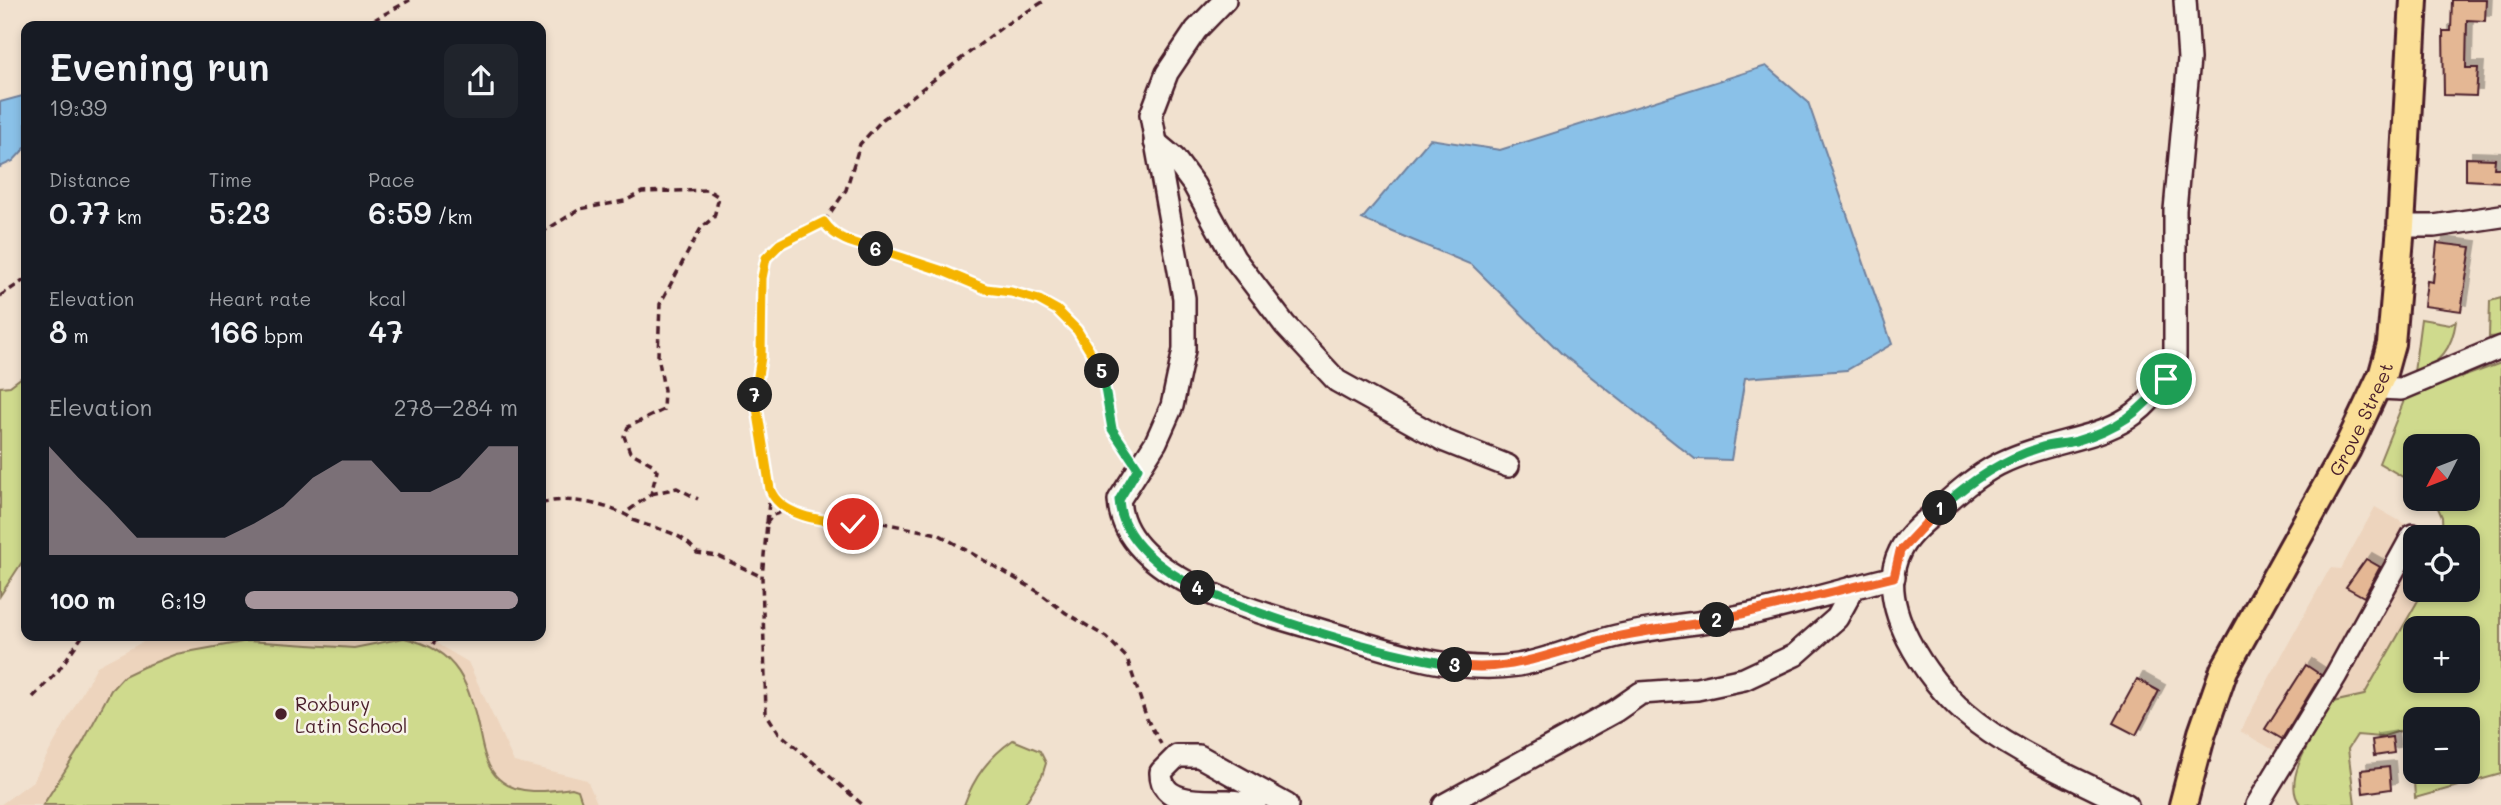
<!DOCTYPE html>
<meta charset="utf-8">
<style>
body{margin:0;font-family:Mali,sans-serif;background:#20242c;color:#f1f3f6;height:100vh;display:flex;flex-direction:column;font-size:26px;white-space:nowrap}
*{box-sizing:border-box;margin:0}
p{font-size:23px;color:#9ea1a6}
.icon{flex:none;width:38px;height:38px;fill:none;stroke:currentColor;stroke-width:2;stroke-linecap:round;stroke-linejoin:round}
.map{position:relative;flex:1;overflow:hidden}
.sheet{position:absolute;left:21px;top:21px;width:525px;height:620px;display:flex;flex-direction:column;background:#171b24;border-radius:14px;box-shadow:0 4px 10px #0003}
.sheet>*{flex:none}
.needle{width:46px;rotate:228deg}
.fabs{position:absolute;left:2403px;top:434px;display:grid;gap:14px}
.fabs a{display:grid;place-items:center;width:77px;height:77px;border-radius:14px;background:#171b24;box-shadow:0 4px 10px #0003;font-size:35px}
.pin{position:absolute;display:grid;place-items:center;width:60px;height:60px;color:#fff;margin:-30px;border:4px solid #fff;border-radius:50%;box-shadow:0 2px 7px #0007}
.km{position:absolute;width:35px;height:35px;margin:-18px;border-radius:50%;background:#222;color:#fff;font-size:19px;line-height:35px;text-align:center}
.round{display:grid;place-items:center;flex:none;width:74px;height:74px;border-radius:14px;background:#20242c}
.headline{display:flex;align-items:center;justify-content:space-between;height:119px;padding:0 28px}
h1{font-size:38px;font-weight:600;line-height:52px}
.stats{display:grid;grid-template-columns:repeat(3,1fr);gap:10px;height:119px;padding:7px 28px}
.stats div{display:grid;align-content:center}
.stats b{font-size:30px;font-weight:600}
.stats small{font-size:19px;font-weight:400}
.stats p{font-size:19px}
.chart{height:196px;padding:14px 28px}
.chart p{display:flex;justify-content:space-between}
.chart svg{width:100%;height:126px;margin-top:7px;fill:#a6949b;opacity:.7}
ul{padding:0 28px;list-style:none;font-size:23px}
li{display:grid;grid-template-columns:112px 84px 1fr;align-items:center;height:52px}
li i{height:18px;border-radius:9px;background:#a6949b}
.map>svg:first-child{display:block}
.built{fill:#edd4bd}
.green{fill:#cfda8d;stroke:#8c7c5c;stroke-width:2;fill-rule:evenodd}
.water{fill:#8ac1e8;stroke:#70809c;stroke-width:2}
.building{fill:#e4b794;stroke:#4a1f2b;stroke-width:2;filter:url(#shadow)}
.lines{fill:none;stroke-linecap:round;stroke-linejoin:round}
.minor-casing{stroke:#4a1f2b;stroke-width:26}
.major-casing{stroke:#4a1f2b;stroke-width:32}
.path{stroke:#4a1f2b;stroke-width:3.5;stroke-dasharray:7 5;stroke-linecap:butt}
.minor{stroke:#f7f3e8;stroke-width:21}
.major{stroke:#fbdf96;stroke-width:26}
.split-1-casing{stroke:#fff;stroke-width:14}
.split-2-casing{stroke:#fff;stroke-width:14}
.split-3-casing{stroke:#fff;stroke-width:14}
.split-4-casing{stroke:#fff;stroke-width:14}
.split-5-casing{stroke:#fff;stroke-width:14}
.split-6-casing{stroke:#fff;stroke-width:14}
.split-7-casing{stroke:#fff;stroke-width:14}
.split-8-casing{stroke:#fff;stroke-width:14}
.split-1{stroke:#22a559;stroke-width:9}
.split-2{stroke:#f0652b;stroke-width:9}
.split-3{stroke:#f0652b;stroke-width:9}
.split-4{stroke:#22a559;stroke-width:9}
.split-5{stroke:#22a559;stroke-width:9}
.split-6{stroke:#f5b400;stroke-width:9}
.split-7{stroke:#f5b400;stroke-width:9}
.split-8{stroke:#f5b400;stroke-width:9}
.poi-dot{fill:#4a1f2b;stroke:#f7f3e8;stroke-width:2.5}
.labels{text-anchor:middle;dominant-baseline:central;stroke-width:5;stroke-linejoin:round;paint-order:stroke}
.street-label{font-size:19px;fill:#4a1f2b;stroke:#f7f3e8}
.poi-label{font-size:19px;fill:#4a1f2b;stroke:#f7f3e8;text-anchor:start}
</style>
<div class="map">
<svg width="2501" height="805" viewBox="0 0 2501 805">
<defs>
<filter id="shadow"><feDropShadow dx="6" dy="-6" stdDeviation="0" flood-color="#0004"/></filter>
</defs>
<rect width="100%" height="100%" fill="#f1e1cf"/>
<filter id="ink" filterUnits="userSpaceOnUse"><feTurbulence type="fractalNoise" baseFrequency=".0143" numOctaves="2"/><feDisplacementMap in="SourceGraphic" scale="14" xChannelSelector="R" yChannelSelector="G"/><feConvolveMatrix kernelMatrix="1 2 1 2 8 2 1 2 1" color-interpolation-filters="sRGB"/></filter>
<g filter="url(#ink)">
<g class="built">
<path d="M2375,507l53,30h-13v53h9l-60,105 -31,7 -35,62 -58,-33 90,-163 11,1z"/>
<path d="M156,635h266l46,27 46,100 73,18 11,25h-598l33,-24 64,-115z"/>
</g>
<g class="green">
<path d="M2501,298v38l-12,1 1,-36z"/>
<path d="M2421,319l29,5 6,-3c-4,27 -15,43 -42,51z"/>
<path d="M2501,363v411l-86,24 -3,-52 -12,-15 -19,6 -24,-2 -9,14 7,55 -54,1c-23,-25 19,-79 32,-103l31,-7 60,-105h44v-53h-25l-1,-20 -8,-18h34v-53h-53v38l-36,-21 26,-65zM2415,628h53v53h-53zM2415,719h53v53h-53z"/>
<path d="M26,374v182l-26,40v-209l10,-1z"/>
<path d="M404,638c55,12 65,46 76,97 3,15 7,34 19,44 18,17 51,12 73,9l6,2 5,15h-540l39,-61 29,-54 13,-14 19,-9 33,-13 72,-13 106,7z"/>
<path d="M1013,740l27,11 6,12 -4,13 -18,29h-60c10,-28 25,-48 49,-65z"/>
</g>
<g class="water">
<path d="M1766,66l42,36 84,242 -45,26 -102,8 -14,82 -36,-1 -134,-106 -89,-88 -110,-46 68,-80 70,11z"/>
<path d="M26,95v52l-13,14 -13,6v-65z"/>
</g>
<g class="building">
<path d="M2452,0h34l-1,21 -18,-1 -1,48h12l-2,28 -32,-1 -1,-64h8z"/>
<path d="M2466,158l29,1 -1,9h7v14l-35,-2z"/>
<path d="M2437,243l34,4 -10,64 -37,-5 3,-25 6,1z"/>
<path d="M2366,559l14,8 -16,30 -18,-10z"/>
<path d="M2306,665l15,10 -39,64 -17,-10z"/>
<path d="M2137,679l22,12 -23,44 -23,-12z"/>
<path d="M2392,737l2,16 -20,3 -2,-16z"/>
<path d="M2389,767l2,22 -28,4 -2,-23z"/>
</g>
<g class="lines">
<defs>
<g id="minor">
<path d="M1225,0l-29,30 -29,43 -16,42 33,183v52l-12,56 -16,36 -37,58c4,80 146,114 208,132 61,18 126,43 191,33 31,-5 61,-19 91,-27 46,-12 95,-14 141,-24 49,-11 96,-25 144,-37"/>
<path d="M1155,142l19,16 20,27 40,73 51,67 52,56 108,60 63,25"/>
<path d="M2401,226h33l67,-10"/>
<path d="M2379,388l22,1 100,-42"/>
<path d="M1255,805c-9,-1 -18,-4 -27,-4 -24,0 -68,4 -67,-29l16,-16h22l88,49"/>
<path d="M1444,805l171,-94 26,-18 56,-4 47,-10 51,-24 42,-37 17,-31"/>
<path d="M2127,805c-53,-28 -116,-52 -162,-92 -38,-33 -92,-109 -65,-162 8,-17 26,-30 39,-42 19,-17 37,-33 60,-45 72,-35 141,-17 176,-107v-147l14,-151 -4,-59"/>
<path d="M2257,805l79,-130 77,-140"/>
</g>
<g id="major">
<path id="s1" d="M2183,805l19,-72 22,-63 123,-221 36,-76 8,-29 10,-118 13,-226"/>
</g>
</defs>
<use href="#minor" class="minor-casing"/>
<use href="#major" class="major-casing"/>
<g class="path">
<path d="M363,26l47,-26"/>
<path d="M824,222l22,-32 14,-46 23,-25 122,-94 41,-25"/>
<path d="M541,233l39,-24 45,-8 17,-9 66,-2 11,7 -5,20 -13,11 -41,76 -2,51 6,35 -1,20 -35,17 -4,9 6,16 22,12 5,7 -6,23 -27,20"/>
<path d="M0,296l26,-17"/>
<path d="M1127,452l-15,-23 -7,-32v-22l-28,-45 -20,-20 -46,-18 -25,-3 -91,-35 -44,-11 -14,-7 -13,-14 -44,22 -8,6 -8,15 -3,92 -6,37 15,95 12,17 48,15 53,2 55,11 99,57 29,22 40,24 21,21 20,61 14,25"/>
<path d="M770,491l-8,86 4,136 12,19 85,73"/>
<path d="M651,494l26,-6 21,11"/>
<path d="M541,504c23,-9 63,0 85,11 6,3 2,4 9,6 24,9 46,10 62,32l21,3 44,21"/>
<path d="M766,524l7,-9 15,-5"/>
<path d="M433,644l6,-9"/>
<path d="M33,697l25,-26 25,-36"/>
</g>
<use href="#minor" class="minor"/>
<use href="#major" class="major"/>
</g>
</g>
<g class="lines" filter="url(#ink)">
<defs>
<path id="split-1" d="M1940,508c29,-26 61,-48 99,-60 12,-4 25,-4 37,-7 41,-12 66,-29 90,-62"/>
<path id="split-2" d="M1717,620l177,-43 6,-26 40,-43"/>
<path id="split-3" d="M1455,665c56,9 102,-15 156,-27 35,-8 71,-11 106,-18"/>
<path id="split-4" d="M1198,588c74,33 177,64 257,77"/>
<path id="split-5" d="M1102,371l10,58 26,39 -19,32c2,40 45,72 79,88"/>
<path id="split-6" d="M876,249l67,22 43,18 25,3 28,8 18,10 20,20 25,41"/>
<path id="split-7" d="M755,395l6,-38 1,-79 4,-20 14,-14 44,-22c13,19 32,22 52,27"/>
<path id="split-8" d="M755,395l15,94c10,29 57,32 83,35"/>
</defs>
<use href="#split-1" class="split-1-casing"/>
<use href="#split-2" class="split-2-casing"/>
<use href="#split-3" class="split-3-casing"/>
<use href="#split-4" class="split-4-casing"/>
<use href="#split-5" class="split-5-casing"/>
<use href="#split-6" class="split-6-casing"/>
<use href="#split-7" class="split-7-casing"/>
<use href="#split-8" class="split-8-casing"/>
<use href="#split-1" class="split-1"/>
<use href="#split-2" class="split-2"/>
<use href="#split-3" class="split-3"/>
<use href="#split-4" class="split-4"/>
<use href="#split-5" class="split-5"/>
<use href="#split-6" class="split-6"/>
<use href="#split-7" class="split-7"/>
<use href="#split-8" class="split-8"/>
</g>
<circle class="poi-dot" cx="281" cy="714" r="7"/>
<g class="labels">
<g class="street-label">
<text stroke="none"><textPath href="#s1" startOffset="427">Grove Street</textPath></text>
</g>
<g class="poi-label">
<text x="295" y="703">Roxbury<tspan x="295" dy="22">Latin School</tspan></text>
</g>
</g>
</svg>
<div class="fabs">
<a><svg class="needle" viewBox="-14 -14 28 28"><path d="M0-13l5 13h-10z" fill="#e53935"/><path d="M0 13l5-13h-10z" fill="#9ea1a6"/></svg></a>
<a><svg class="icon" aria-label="locate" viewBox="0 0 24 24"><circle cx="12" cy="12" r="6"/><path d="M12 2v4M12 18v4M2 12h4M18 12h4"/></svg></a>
<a>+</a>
<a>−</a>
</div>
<div class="pin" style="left:2166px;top:379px;background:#1e9e55"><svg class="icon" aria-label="arrive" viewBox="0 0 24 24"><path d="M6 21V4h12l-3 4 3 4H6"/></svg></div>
<div class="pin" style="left:853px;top:524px;background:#d93025"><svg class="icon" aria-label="check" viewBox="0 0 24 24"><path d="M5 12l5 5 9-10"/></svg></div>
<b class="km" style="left:1940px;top:508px">1</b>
<b class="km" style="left:1717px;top:620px">2</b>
<b class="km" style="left:1455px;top:665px">3</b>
<b class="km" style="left:1198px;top:588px">4</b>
<b class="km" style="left:1102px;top:371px">5</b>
<b class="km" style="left:876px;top:249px">6</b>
<b class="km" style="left:755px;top:395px">7</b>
<section class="sheet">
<div class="headline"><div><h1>Evening run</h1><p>19:39</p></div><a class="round"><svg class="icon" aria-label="share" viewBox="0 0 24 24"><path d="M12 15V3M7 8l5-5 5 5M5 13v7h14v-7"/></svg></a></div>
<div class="stats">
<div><p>Distance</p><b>0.77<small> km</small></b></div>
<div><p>Time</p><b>5:23</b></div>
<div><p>Pace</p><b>6:59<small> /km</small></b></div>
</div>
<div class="stats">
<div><p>Elevation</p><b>8<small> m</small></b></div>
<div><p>Heart rate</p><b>166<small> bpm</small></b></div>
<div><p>kcal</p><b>47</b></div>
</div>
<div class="chart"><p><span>Elevation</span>278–284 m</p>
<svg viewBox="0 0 160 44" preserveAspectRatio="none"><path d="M0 44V6L10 17L20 27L30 38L40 38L50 38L60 38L70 33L80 27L90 17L100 11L110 11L120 22L130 22L140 17L150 6L160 6V44z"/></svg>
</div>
<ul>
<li><b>100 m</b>6:19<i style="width:100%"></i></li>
</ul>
</section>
</div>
